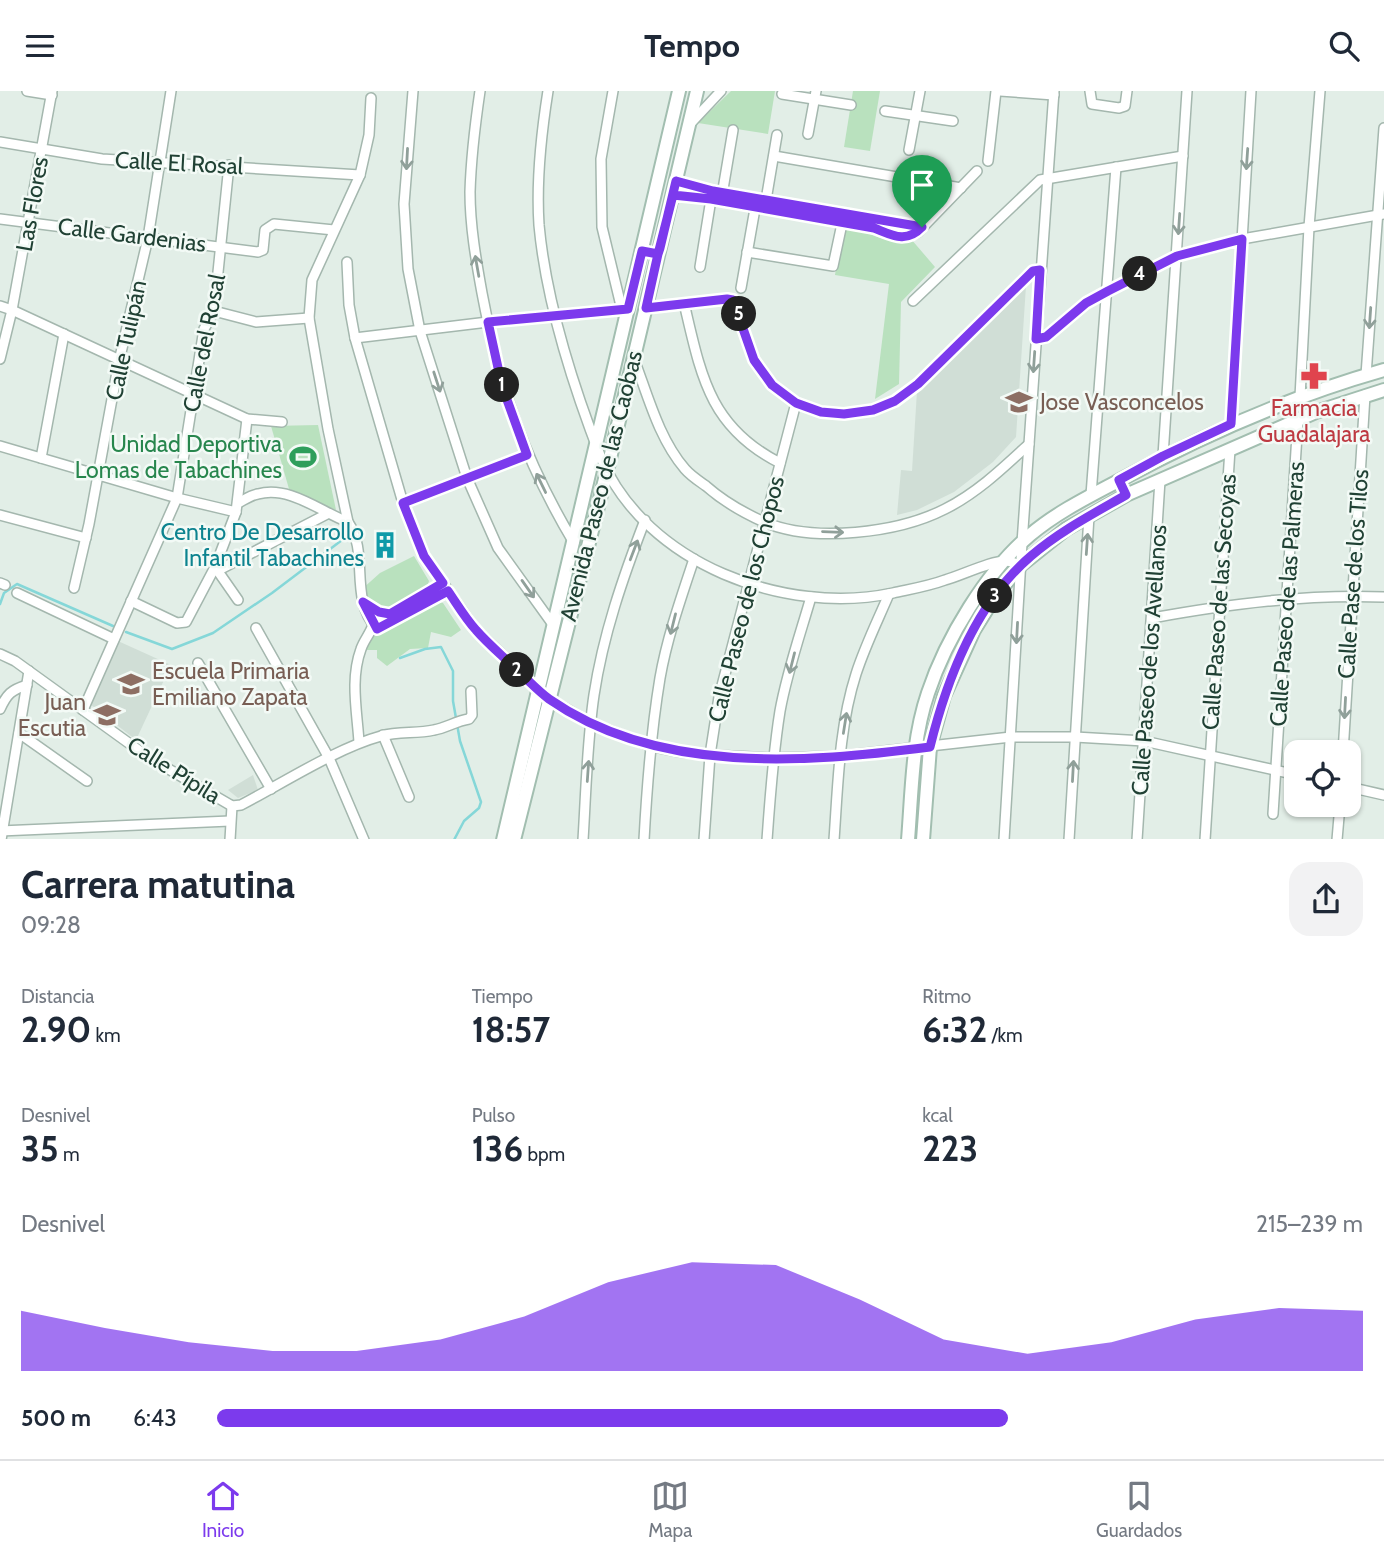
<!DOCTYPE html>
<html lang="es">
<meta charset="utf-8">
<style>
body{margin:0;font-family:Cabin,sans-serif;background:#f2f2f3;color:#1f2937;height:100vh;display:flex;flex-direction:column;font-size:26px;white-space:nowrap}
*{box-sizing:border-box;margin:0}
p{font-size:23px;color:#747a83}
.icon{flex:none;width:38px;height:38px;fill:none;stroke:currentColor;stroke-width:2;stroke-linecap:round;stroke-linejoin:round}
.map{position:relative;height:748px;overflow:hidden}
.drawer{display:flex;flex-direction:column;background:#fff;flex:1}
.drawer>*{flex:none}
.buttons{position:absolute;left:1284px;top:649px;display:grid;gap:14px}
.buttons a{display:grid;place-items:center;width:77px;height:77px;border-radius:14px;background:#fff;box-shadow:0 2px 5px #0004;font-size:35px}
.pin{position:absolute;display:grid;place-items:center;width:60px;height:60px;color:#fff;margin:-72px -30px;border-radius:50% 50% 50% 0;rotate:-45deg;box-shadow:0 0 7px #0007}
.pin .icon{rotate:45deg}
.km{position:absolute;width:35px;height:35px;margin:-18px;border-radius:50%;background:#222;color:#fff;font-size:19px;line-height:35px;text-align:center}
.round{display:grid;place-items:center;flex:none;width:74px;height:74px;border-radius:21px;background:#f2f2f3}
.summary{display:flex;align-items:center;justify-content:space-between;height:119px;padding:0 21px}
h1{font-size:38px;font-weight:800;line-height:52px}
.figures{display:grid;grid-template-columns:repeat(3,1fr);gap:10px;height:119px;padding:7px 21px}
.figures div{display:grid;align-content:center}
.figures b{font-size:35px;font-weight:800}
.figures small{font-size:19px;font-weight:400}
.figures p{font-size:19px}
.chart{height:196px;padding:14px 21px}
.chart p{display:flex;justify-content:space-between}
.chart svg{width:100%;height:126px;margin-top:7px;fill:#7c3aed;opacity:.7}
ul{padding:0 21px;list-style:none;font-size:23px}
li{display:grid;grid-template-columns:112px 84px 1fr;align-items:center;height:52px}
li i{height:18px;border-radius:9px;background:#7c3aed}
header{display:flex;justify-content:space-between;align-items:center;height:91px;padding:0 21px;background:#fff;font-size:32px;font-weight:800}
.tab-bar{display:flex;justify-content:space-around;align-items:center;height:98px;border-top:2px solid #e0e1e3;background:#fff;font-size:19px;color:#747a83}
.tab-bar a{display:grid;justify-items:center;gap:4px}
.tab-bar .current{color:#7c3aed}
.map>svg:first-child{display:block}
.built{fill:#d0ded6}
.green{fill:#b9e1be}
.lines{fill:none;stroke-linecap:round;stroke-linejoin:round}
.stream{stroke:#85d7d8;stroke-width:2.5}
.street-casing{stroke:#a4b7ae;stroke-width:12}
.secondary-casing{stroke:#a2beb0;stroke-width:16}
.street{stroke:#fff;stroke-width:9}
.secondary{stroke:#fff;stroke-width:12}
.oneway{stroke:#90a09a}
.route-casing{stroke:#fff;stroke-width:14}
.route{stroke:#7c3aed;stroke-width:9}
.labels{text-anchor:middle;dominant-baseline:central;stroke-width:5;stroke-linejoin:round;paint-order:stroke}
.street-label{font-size:23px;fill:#204134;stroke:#f3faf6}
.education-label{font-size:23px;fill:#785e54;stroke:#f3faf6;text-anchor:start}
.health-label{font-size:23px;fill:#be3a42;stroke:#f3faf6}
.leisure-label{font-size:23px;fill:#27864d;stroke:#f3faf6;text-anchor:end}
.culture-label{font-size:23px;fill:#0d838f;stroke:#f3faf6;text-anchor:end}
</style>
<header><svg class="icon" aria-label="menu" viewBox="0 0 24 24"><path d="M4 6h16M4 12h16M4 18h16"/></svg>Tempo<svg class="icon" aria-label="search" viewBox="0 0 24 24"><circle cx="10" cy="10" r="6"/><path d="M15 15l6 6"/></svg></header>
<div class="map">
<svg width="1384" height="749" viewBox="0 0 1384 749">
<rect width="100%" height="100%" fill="#e2eee7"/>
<g class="built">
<path d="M1026,195l-10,151 -23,25 -39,30 -37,18 -20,5 4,-45 11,1 5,-80z"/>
<path d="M118,550l53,24 -35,75 -46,-36z"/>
<path d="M253,684l5,15 -20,8 -10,-8z"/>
</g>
<g class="green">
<path d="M731,0h44l-7,43 -70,-11z"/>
<path d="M853,0h27l-10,60 -26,-4z"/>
<path d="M843,135c28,5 39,19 68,13l24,28 -34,35 -2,82 -24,15 14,-115 -54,-9z"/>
<path d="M318,334l18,85 -47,-21 -18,-63z"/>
<path d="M414,465l15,25 -2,6c-23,13 -49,37 -66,3l19,-17z"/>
<path d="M437,510l6,2 18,27 -10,7 -20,-5 -3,16 -18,1 -23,17 -10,-8v-8h-12l7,-14z"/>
</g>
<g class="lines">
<g class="stream">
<path d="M0,513l4,-11 13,-9 96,42"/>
<path d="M126,541l46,17 41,-16 59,-40 74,-56"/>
<path d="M400,567l25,-9 16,-2 12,24v30l7,40 21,61 -2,6 -15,13 -10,19"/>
</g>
<defs>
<g id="street">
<path d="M27,0l25,4"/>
<path d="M413,0l-9,113 4,65 12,62 47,147 31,70 56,78"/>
<path d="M480,0c-5,34 -9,67 -10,101 0,34 6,68 12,101 18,96 42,166 92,250"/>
<path d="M548,0c-7,44 -12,88 -9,134 7,76 34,161 62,233 45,106 184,158 292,135 18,-4 36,-7 52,-13 15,-4 48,-20 61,-19 5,0 10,3 15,4"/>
<path d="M613,0l-12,68 1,68 20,83"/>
<path d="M1000,0l54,4"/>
<path d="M1090,0l2,13 27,4 6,-2 2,-15"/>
<path d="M782,3l69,11"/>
<path d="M371,7l-2,37 -9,40 -48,105 -3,38 19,111 20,93c22,32 0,75 29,107"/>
<path d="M885,20l68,10"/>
<path d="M690,33l31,-33"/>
<path d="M808,43l8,-43"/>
<path d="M0,51l102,17 258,16"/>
<path d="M909,59l11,-59"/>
<path d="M774,65l187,32"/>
<path d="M988,70l8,-70"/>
<path d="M676,90l37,10 209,36"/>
<path d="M673,104l38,4 163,29c16,6 27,14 44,4l59,-61"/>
<path d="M722,104l11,-65"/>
<path d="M765,115l12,-71"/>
<path d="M0,128l258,33 5,-2 2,-20 9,-6 60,6"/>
<path d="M747,161l86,14 10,-47"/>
<path d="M347,171l2,43 6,33 48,165 21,53 51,73 74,70 42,24 59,23 30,6 30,3 63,3 67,-2 171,-19h64l69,4 153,34"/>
<path d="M700,176l12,-74"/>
<path d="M741,197l15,-85"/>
<path d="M913,210l127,-121 143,-24"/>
<path d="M684,212c17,72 25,124 96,160"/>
<path d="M0,215l12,4 235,109 35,3"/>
<path d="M646,217l81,-9 6,1 21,60 18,25 24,18 25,9 23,2 29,-4 22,-9 23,-17 109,-108 6,-5 7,-1"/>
<path d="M214,220l42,11 53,-4"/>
<path d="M355,247l133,-16 140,-13"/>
<path d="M1036,248l10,-2 40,-34 22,-12 69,-35 65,-17 142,-25"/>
<path d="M0,268l12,-49 40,-219"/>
<path d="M634,268c14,37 25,80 51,110 6,7 14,12 21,17 17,15 38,27 58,36 50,21 134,11 181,-13 32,-16 58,-41 84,-65"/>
<path d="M1366,284l18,-247"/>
<path d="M1300,306l9,-170 11,-136"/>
<path d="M1231,333l20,-333"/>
<path d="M0,355l177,52 59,14"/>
<path d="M1163,365l24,-365"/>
<path d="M41,367l23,-124"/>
<path d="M1091,404l25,-328"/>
<path d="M238,412c6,-3 13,-8 20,-9 31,-9 63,18 90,28"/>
<path d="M403,412l124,-48"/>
<path d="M0,424l86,23"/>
<path d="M215,476l23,33"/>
<path d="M217,480l110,-57"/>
<path d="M0,492l5,2"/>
<path d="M74,497l15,-64 30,-163 29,-123 23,-147"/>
<path d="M17,502l97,46"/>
<path d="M131,510l46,22 9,-1 29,-55 21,-55 11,-93"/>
<path d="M363,511l16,10 11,2"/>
<path d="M1152,527c77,-14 154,-24 232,-21"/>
<path d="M256,537l73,130 35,82"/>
<path d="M375,539l73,-39"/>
<path d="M0,563l15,7 133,96 84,49 9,-1c42,-22 96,-57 140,-69 18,-5 35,-2 53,-6 12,-2 22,-9 35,-11l3,-4 -1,-24"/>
<path d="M198,572l73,126"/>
<path d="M0,618c7,-15 11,-19 27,-24"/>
<path d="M83,619l94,-212 27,-169 10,-18 15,-146"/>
<path d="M19,642l68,48"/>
<path d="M383,644l26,62"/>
<path d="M359,651c-2,-31 -9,-63 2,-93 3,-9 9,-15 12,-24l70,-42"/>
<path d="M1343,662l22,-358"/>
<path d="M1349,696l35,8"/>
<path d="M1273,723l25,-395"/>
<path d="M0,740l230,-10"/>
<path d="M1,749l28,-169"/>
<path d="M230,749l2,-34"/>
<path d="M583,749c3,-48 4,-98 11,-145 9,-60 29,-118 51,-175"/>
<path d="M644,749c3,-55 7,-108 16,-162 7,-40 21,-80 34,-119"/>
<path d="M704,749l6,-85 9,-58 77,-294"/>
<path d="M767,749c3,-43 6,-86 13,-129 7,-39 20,-76 31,-114"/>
<path d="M834,749c4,-56 5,-113 22,-166 9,-28 22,-54 33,-80"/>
<path d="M1004,749l18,-297 32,-452"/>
<path d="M1069,749l20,-324"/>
<path d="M1137,749l23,-360"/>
<path d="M1205,749l25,-391"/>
<path d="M1337,749l3,-35"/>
</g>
<g id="secondary">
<path d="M503,749l176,-749"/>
<path d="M514,749l93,-369 90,-380"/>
<path d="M908,749c4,-50 4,-100 20,-147 18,-54 58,-121 102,-158 27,-23 60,-39 90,-55 85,-46 172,-84 264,-110"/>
<path d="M923,749l7,-93 14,-51 30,-66 21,-34 26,-31 45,-36 60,-34 190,-83 68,-22"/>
</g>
</defs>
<use href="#street" class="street-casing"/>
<use href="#secondary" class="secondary-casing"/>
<use href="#street" class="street"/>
<use href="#secondary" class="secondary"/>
</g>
<defs><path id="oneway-shaft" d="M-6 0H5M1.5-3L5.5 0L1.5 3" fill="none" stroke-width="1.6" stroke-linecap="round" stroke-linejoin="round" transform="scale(1.75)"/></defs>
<g class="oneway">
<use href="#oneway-shaft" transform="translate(407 68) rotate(93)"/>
<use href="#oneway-shaft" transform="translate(1247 68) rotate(94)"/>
<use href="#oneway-shaft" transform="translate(1179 133) rotate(94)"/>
<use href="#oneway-shaft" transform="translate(477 175) rotate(-100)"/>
<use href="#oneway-shaft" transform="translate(1370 227) rotate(94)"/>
<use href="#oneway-shaft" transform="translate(1034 271) rotate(94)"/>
<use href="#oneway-shaft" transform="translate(437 291) rotate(72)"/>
<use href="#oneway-shaft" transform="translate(541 392) rotate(-116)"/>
<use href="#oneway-shaft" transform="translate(833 441) rotate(2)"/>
<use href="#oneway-shaft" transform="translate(1087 453) rotate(-86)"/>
<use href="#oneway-shaft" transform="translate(634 459) rotate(-69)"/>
<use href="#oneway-shaft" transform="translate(528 498) rotate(55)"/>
<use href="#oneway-shaft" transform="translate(673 533) rotate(104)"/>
<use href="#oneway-shaft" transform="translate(1017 542) rotate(93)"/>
<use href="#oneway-shaft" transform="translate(792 572) rotate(104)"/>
<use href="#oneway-shaft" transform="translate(1345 617) rotate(93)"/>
<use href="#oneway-shaft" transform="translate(845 632) rotate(-81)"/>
<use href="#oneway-shaft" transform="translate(588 680) rotate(-86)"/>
<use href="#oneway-shaft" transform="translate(1073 680) rotate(-87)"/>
</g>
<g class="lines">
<defs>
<path id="route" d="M922,136c-16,17 -30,8 -48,1l-163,-29 -38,-4 -15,59 -16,-3 -14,58 -140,13 14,64 25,69 -124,48 21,53 19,27 -53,31 -11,-2 -16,-10 14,27 71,-38c9,13 17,27 28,39 12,14 28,27 42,41 10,9 20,20 31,28 109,76 256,64 381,48 17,-69 46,-144 101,-191 29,-25 62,-42 95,-61l-7,-15 44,-24 68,-32 11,-185 -65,17 -69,35 -22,12 -40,34 -10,2 4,-69 -7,1 -115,113 -23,17 -22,9 -29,4 -23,-2 -25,-9 -24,-18 -18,-25 -21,-60 -6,-1 -81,9 12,-54 2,-6 16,-67 37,10 209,36"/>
</defs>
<use href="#route" class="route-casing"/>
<use href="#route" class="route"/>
</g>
<defs>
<symbol id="pharmacy-bare" viewBox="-9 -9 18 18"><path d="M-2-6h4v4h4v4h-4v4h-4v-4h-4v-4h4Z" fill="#e0444e" stroke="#f3faf6" stroke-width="2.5" paint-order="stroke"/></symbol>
<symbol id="school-bare" viewBox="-9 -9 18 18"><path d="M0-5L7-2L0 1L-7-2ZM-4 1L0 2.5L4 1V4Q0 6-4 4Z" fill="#8d6e63" stroke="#f3faf6" stroke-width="2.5" paint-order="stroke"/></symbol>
<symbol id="stadium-bare" viewBox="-9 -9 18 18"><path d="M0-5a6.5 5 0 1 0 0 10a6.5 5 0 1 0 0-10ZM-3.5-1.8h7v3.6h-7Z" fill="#2e9e5b" stroke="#f3faf6" stroke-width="2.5" paint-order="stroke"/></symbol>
<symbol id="building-bare" viewBox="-9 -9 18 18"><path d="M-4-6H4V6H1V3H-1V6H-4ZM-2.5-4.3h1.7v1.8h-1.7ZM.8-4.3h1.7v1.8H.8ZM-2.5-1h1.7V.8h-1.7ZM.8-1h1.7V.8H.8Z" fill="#0f9aa8" stroke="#f3faf6" stroke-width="2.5" paint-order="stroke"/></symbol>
</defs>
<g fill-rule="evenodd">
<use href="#pharmacy-bare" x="1295" y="266" width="38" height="38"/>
<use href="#school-bare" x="1000" y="292" width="38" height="38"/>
<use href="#stadium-bare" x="284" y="347" width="38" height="38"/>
<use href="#building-bare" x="366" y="435" width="38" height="38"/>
<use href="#school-bare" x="112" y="574" width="38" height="38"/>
<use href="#school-bare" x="88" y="605" width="38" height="38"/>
</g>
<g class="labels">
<g class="street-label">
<text transform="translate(179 72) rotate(3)">Calle El Rosal</text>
<text transform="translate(32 113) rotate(-80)">Las Flores</text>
<text transform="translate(132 144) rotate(7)">Calle Gardenias</text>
<text transform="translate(126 249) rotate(-78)">Calle Tulipán</text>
<text transform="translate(204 252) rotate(-79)">Calle del Rosal</text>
<text transform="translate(601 395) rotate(-76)">Avenida Paseo de las Caobas</text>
<text transform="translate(1353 483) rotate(-86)">Calle Pase de los Tilos</text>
<text transform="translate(1287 503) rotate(-86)">Calle Paseo de las Palmeras</text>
<text transform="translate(746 508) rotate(-76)">Calle Paseo de los Chopos</text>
<text transform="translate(1219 511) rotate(-86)">Calle Paseo de las Secoyas</text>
<text transform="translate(1149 569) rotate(-86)">Calle Paseo de los Avellanos</text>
<text transform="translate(174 679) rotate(32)">Calle Pípila</text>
</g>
<g class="education-label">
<text x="1040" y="311">Jose Vasconcelos</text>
<text x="152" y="580">Escuela Primaria<tspan x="152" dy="26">Emiliano Zapata</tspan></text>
<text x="86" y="611" text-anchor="end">Juan<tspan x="86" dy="26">Escutia</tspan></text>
</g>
<g class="health-label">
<text x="1314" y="317">Farmacia<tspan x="1314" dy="26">Guadalajara</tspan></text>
</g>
<g class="leisure-label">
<text x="282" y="353">Unidad Deportiva<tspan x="282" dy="26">Lomas de Tabachines</tspan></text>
</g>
<g class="culture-label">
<text x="364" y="441">Centro De Desarrollo<tspan x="364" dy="26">Infantil Tabachines</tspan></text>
</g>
</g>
</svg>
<div class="buttons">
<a><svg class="icon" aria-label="locate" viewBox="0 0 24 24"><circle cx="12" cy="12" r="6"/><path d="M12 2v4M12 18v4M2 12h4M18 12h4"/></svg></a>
</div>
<div class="pin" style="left:922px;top:136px;background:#1e9e55"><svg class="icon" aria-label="arrive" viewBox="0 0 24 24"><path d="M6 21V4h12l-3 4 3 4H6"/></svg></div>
<b class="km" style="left:502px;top:294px">1</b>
<b class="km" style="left:517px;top:579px">2</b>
<b class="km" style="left:995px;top:505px">3</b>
<b class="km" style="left:1140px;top:183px">4</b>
<b class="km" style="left:739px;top:223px">5</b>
</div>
<section class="drawer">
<div class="summary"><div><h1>Carrera matutina</h1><p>09:28</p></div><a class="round"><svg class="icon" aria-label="share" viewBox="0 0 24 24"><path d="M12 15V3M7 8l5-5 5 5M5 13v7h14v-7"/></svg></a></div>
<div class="figures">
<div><p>Distancia</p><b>2.90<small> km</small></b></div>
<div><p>Tiempo</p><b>18:57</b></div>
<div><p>Ritmo</p><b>6:32<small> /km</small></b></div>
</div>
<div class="figures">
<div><p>Desnivel</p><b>35<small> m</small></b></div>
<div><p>Pulso</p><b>136<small> bpm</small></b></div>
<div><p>kcal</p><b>223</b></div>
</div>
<div class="chart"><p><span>Desnivel</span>215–239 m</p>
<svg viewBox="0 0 160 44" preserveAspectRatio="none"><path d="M0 44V23L10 29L20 34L30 37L40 37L50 33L60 25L70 13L80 6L90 7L100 19L110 33L120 38L130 34L140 26L150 22L160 23V44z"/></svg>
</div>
<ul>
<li><b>500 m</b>6:43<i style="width:69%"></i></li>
</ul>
</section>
<nav class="tab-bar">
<a class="current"><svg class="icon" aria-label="home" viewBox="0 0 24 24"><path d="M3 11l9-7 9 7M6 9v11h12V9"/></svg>Inicio</a>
<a><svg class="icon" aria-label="map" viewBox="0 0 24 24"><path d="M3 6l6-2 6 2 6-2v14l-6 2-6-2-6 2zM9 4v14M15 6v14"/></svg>Mapa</a>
<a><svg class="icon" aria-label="saved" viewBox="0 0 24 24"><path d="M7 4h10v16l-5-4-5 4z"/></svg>Guardados</a>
</nav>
